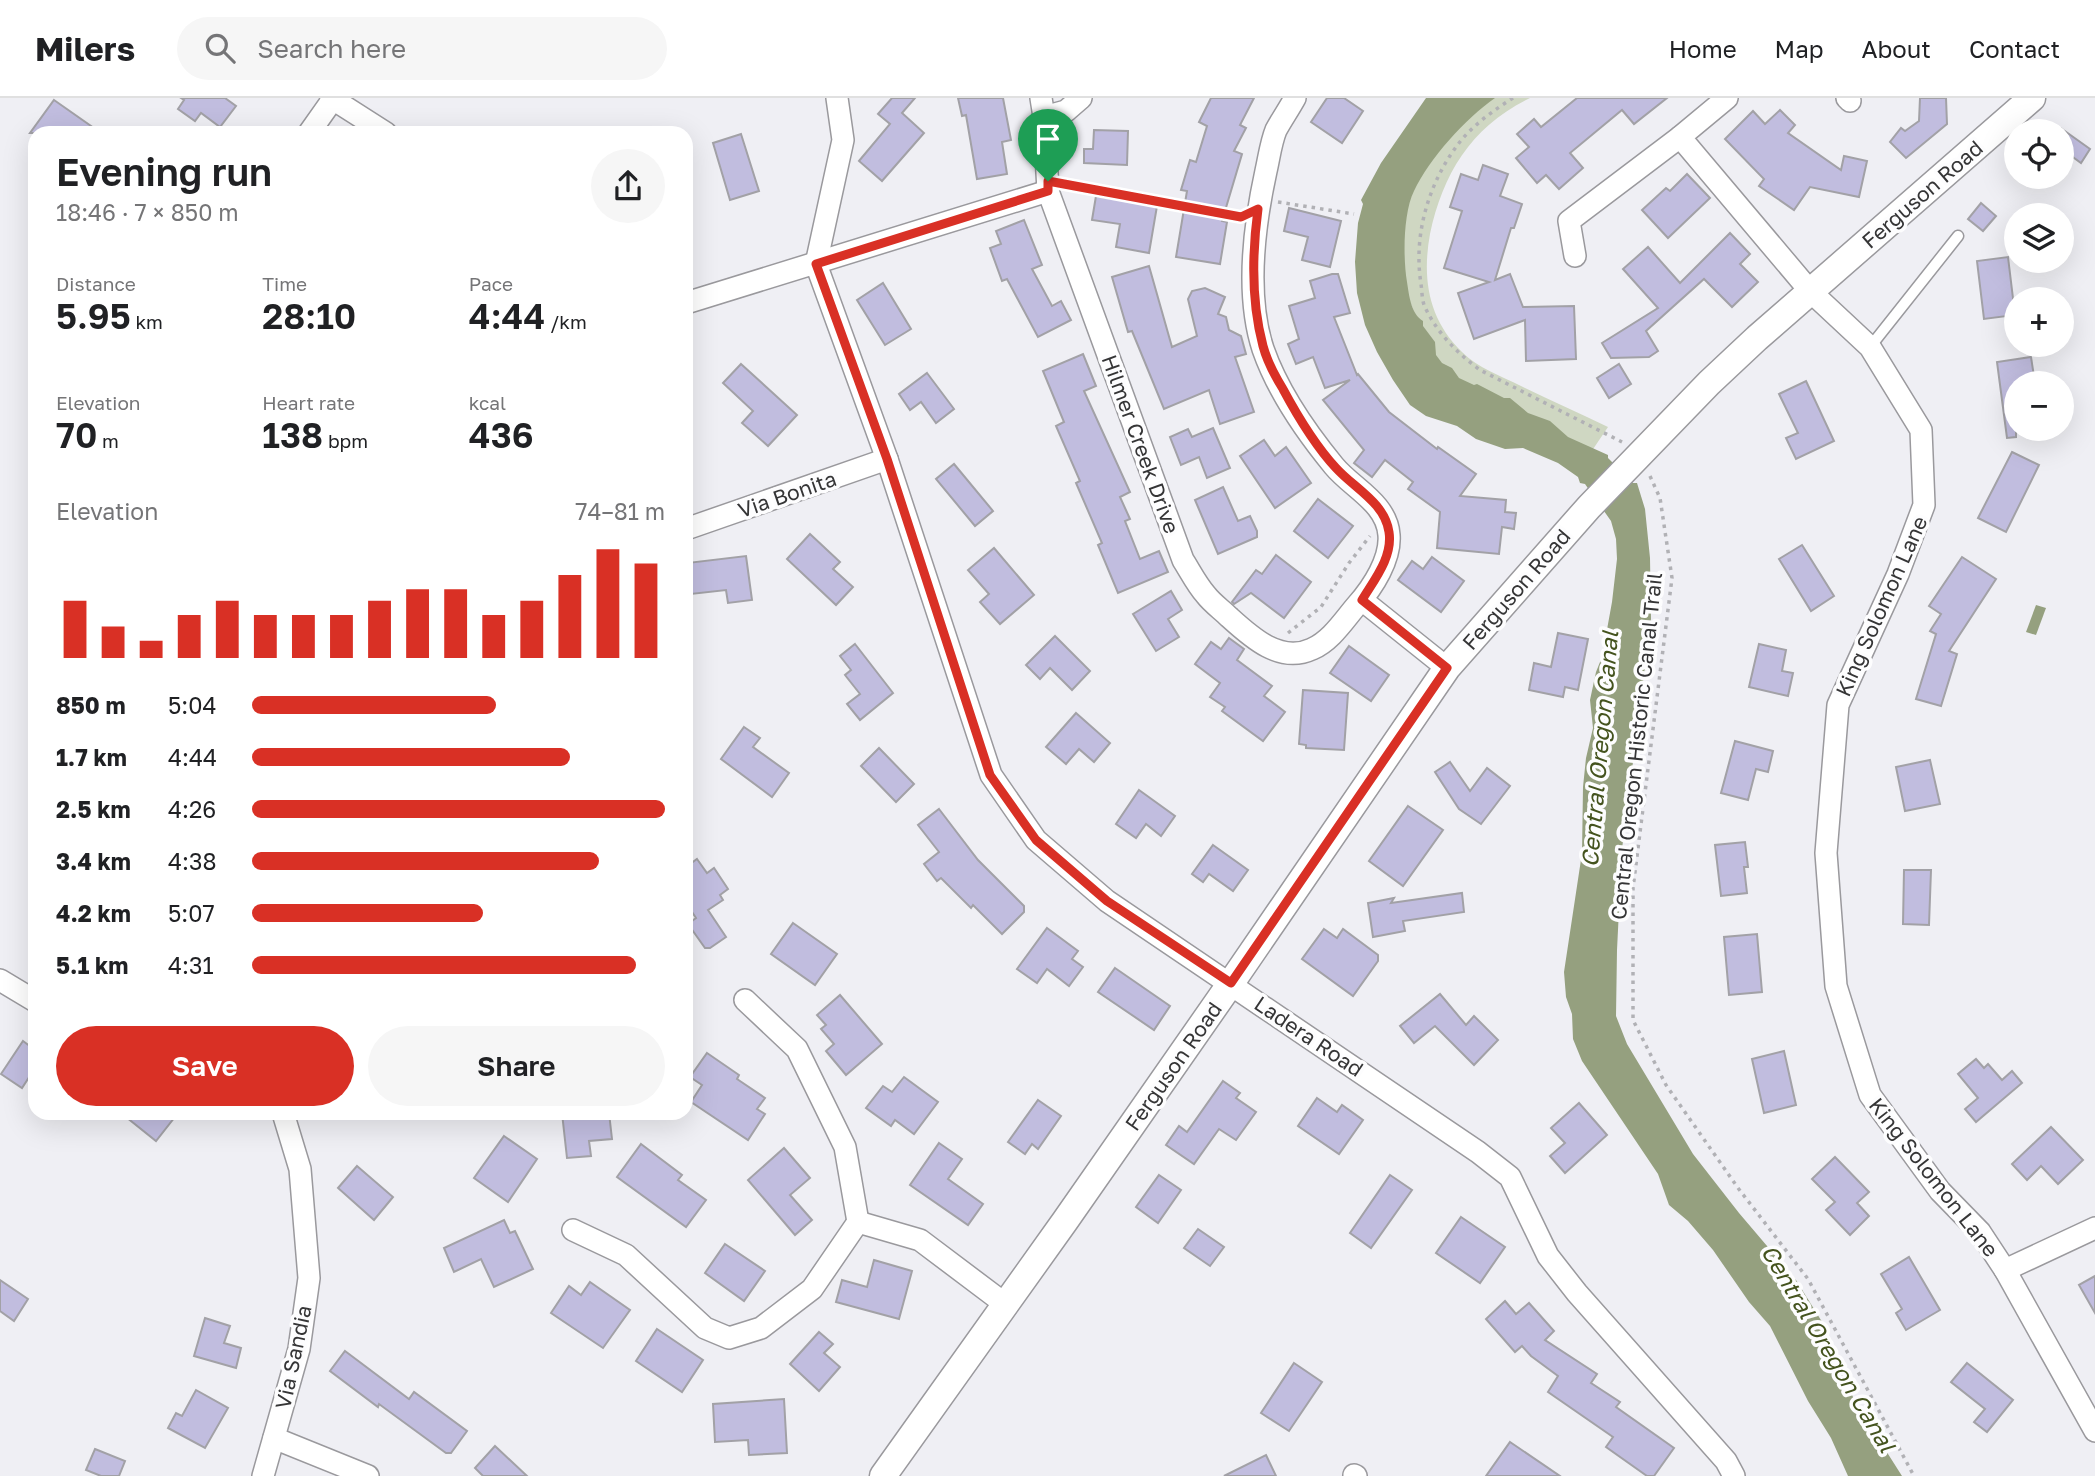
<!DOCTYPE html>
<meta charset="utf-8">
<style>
body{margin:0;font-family:"Golos Text",sans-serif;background:#f6f6f6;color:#202124;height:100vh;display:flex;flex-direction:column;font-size:26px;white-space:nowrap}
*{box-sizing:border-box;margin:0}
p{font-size:23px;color:#757577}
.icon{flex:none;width:38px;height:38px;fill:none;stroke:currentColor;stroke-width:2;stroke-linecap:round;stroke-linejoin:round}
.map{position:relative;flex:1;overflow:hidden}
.side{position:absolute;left:28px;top:28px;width:665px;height:994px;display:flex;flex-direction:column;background:#fff;border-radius:21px;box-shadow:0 7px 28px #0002}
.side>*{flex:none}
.controls{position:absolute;left:2004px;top:21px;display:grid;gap:14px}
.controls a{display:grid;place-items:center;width:70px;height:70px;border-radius:50%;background:#fff;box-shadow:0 7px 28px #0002;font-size:35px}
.pin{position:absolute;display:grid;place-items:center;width:60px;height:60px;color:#fff;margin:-72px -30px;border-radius:50% 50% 50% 0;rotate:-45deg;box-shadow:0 0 7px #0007}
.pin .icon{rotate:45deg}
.round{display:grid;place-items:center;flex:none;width:74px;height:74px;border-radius:37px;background:#f6f6f6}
.headline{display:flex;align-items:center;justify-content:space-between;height:119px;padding:0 28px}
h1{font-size:38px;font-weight:600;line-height:52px}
.metrics{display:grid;grid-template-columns:repeat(3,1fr);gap:10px;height:119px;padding:7px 28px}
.metrics div{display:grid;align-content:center}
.metrics b{font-size:35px;font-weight:600}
.metrics small{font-size:19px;font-weight:400}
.metrics p{font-size:19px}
.chart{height:196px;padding:14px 28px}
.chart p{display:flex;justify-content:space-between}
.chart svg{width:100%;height:126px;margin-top:7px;stroke:#d93025;stroke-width:6}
.cta{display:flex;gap:14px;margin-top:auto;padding:14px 28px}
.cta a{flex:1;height:80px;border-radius:42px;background:#d93025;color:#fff;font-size:28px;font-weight:600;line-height:80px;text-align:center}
.cta a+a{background:#f6f6f6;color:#202124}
ul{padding:0 28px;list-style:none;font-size:23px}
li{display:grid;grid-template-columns:112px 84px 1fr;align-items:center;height:52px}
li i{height:18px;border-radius:9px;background:#d93025}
header{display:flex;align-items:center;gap:42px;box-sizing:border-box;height:98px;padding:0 35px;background:#fff;border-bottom:2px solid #e0e0e0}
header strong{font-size:33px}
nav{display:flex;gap:38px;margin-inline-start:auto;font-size:24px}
.search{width:490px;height:63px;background:#f6f6f6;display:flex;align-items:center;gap:18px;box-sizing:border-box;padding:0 24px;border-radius:38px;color:#757577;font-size:26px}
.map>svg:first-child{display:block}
.green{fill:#cfd7c2}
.water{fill:#95a07f}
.building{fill:#c1bddf;stroke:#a2a1a6;stroke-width:2}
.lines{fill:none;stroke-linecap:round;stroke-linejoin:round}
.service-casing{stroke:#9a999d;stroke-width:13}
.minor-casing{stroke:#9a999d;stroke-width:24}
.tertiary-casing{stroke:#9a999d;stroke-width:29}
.path{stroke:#b1b1b5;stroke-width:3.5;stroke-dasharray:3.5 5;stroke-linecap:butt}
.service{stroke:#fff;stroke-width:10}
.minor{stroke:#fff;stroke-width:21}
.tertiary{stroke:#fff;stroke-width:26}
.route-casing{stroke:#fff;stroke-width:14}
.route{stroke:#d93025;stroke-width:9}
.labels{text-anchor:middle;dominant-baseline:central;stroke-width:7;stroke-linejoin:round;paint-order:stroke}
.street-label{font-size:21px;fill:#353536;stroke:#fdfdfe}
.water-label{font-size:23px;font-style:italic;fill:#44531e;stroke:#fdfdfe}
</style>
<header>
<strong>Milers</strong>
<div class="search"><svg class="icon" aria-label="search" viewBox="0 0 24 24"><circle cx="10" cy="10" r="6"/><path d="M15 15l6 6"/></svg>Search here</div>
<nav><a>Home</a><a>Map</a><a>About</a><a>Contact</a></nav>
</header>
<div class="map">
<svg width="2095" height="1378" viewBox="0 0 2095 1378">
<rect width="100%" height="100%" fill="#efeff4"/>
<path class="green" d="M1457,0h73c-58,28 -87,75 -100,136 -8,44 -2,85 32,118 16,16 39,24 59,34 29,14 58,27 87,41l-23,34 -138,-68 -60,-148z"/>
<g class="water">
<path d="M1426,0h69c-29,20 -66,61 -81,93 -11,22 -11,68 -7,91 2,13 4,32 16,39v5l12,16 1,13 6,8 10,5 7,10 15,7 3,-1 27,14h6l18,15 22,8 18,16 40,18v3l25,25h4l8,26 5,49 1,61 -29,230 -5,101 -1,66 11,28 66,110 46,59 57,67 28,45 31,77 47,74h-54l-17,-38 -23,-37 -38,-75 -21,-24 -36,-52 -25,-29 -19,-16 -11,-31 -76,-113 -9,-22 -1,-25 -6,-17 -2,-25 18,-119 1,-66 3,-29 7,-30 -3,-28 6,-28 6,-15 10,-55 5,-43 -1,-20 -5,-18 -26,-37 -5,-1 -2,-6 -20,-14 -35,-15 -18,1 -29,-10 -19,-13 -31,-10 -16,-11 -17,-25 -16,-28 -12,-27 -8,-32 -2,-31 3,-39 5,-19 -2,-4 20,-37z"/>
<path d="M2036,507l10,3 -10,27 -10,-3z"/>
</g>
<g class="building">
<path d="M181,0h44l11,8 -16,21 -19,-14 -6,8 -17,-12 6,-9z"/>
<path d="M892,0h23l-13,15 22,20 -42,48 -23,-20 31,-37 -12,-10z"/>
<path d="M958,0h45l8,42 -9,2 5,32 -30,5 -11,-64 -4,1z"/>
<path d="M1211,0h43l-14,27 6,3 -12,23 8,3 -20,67 5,1 -7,42 -44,-7 11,-66 -6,-1 9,-30 6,2 11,-36 -8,-4z"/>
<path d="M1327,0h17l19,13 -21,32 -31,-21z"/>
<path d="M1577,0h90l-33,26 -12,-14 -52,43 13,15 -24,21 -13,-14 -9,8 -21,-25 13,-11 -12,-13 17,-15 7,8z"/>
<path d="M1920,0h26l1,26 -41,34 -16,-16 11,-14 4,3 14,-10z"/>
<path d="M54,2l47,33h-71z"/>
<path d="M1780,12l15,15 -7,8 53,37 3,-14 23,5 -8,36 -49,-10 -16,23 -35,-24 5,-7 -39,-40 28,-28 12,13z"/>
<path d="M2062,31l28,20 -9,14 -19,-14z"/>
<path d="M1094,32l34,1 -1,34 -43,-2v-14h9z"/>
<path d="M741,36l18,57 -29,9 -17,-57z"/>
<path d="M1483,67l25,9 -8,22 22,8 -8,24h-3l-16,52 15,-6 13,33 51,-1 2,53 -50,2 -1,-41 -51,19 -16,-46 31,-11 -45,-14 18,-57 -12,-4 11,-33 17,6z"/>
<path d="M1687,76l23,24 -42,40 -26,-28 24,-22 4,3z"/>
<path d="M1096,98l61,10 -8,47 -33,-6 4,-23 -28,-4z"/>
<path d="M1981,105l15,13 -13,15 -15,-12z"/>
<path d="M1289,110l52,13 -11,46 -28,-7 6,-23 -24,-6z"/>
<path d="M1024,122l18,45 -10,4 20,37 9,-5 10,19 -33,17 -31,-58 -5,2 -12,-33 11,-4 -5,-13z"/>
<path d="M1730,135l20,21 -10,10 18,18 -26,25 -28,-28 -58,52 12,20 -9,6 -38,1 -9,-15 56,-35 -35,-39 25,-22 32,36z"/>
<path d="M2008,159l7,58 -31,4 -7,-58z"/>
<path d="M1149,168l23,81 25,-11 -9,-37 4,-8 13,-3 20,9 -7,17 8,3 3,13 12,6 5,18 -11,3 19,55 -34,12 -11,-34 -45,19 -32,-78 -4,1 -16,-55z"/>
<path d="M1332,176h6l12,39 -16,4 23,58 1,-1 31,38 48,37 1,-2 38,27 -16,22 46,4 -1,12 11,1 -2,16 -12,-2 -3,27 -62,-6 3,-36 -32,-23 5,-7 -28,-22 -13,17 -18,-14 10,-13 -41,-50 27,-20 -25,8 -12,-31 -17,7 -8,-20 11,-5 -10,-33 26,-8 -5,-17z"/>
<path d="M883,185l28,46 -26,16 -28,-45z"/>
<path d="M1083,256l13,32 -12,5 46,101 -10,5 10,22 -5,2 15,38 19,-8 9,21 -50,21 -20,-48 4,-2 -26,-60 4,-2 -24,-55 8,-4 -21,-51z"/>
<path d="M2031,259l4,26h-19v54l-9,1 -10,-76z"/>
<path d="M741,266l56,51 -29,31 -26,-23 11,-12 -30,-28z"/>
<path d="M1619,266l12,20 -22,14 -12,-20z"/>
<path d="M927,275l27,36 -18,14 -15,-21 -11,8 -11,-16z"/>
<path d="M1806,283l28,60 -38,18 -10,-21 12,-5 -19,-39z"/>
<path d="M1213,330l17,40 -23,10 -8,-21 -18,8 -11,-28 18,-8 4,8z"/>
<path d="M1264,342l11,16 11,-9 25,36 -36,25 -35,-52z"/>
<path d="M2012,354l27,13 -33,67 -28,-14z"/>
<path d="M954,366l39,47 -18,15 -39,-47z"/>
<path d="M1223,389l15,34 12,-5 7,15v6l-39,17 -23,-54z"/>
<path d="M1318,401l35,27 -25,32 -34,-27z"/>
<path d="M810,436l30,28 -7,7 20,18 -17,18 -49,-46z"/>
<path d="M1802,447l32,51 -23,15 -32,-52z"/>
<path d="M994,450l40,47 -34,29 -20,-22 9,-8 -21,-24z"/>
<path d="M1276,457l35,27 -27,36 -33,-25 -17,11 -2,-2 24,-32 6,4z"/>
<path d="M746,458l6,44 -24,3 -2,-13 -35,4 -4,-31z"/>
<path d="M1432,459l32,24 -23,31 -43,-32 14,-19 11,8z"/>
<path d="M1962,459l34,22 -47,72 8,3 -16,52 -25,-7 20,-65 -6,-3 11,-17 -12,-8z"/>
<path d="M1171,493l11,19 -14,9 11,18 -23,14 -23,-37z"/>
<path d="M1558,535l30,6 -10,51 -13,-3 -2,10 -34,-7 5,-27 17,4z"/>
<path d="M1055,538l35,35 -18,19 -22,-22 -10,11 -14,-14z"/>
<path d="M1229,540l15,11 -7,11 35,26 -8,10 21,16 -22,29 -41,-30 3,-4 -15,-10 10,-14 -25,-19 16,-22 10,7z"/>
<path d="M855,546l38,49 -33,27 -13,-16 13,-10 -15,-19 6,-5 -11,-14z"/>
<path d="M1759,546l27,6 -4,21 11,2 -5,23 -39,-9z"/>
<path d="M1349,548l40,29 -18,26 -41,-28z"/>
<path d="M1303,592l45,3 -4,57 -38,-2v-3l-7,-1z"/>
<path d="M1076,615l34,30 -16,19 -15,-13 -13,15 -20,-17z"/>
<path d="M744,629l16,11 -7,9 36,26 -17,24 -51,-38z"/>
<path d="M1735,643l38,10 -5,21 -12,-3 -8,31 -27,-7z"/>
<path d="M879,650l35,36 -18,18 -35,-36z"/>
<path d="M1930,662l10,44 -35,7 -9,-44z"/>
<path d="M1450,664l20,29 17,-23 23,18 -29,38 -22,-15 -24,-37z"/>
<path d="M1139,692l36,26 -14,20 -15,-12 -10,14 -20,-14z"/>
<path d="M1408,708l35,24 -40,56 -34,-25z"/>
<path d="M939,711l39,51 46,46v6l-22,22 -29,-29 -2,3 -30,-30 -4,3 -13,-17 15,-12 -21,-27z"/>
<path d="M1745,744l3,25h-4l3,26 -26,3 -6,-51z"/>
<path d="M1213,747l35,25 -15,21 -24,-17 -6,8 -11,-8z"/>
<path d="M697,761l10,14 7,-5 14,21 -8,6 3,5 -15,10 18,27 -16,11h-5l-17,-24 8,-6 -10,-15v-36z"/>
<path d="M1904,772h27l-2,55 -26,-1z"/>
<path d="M1462,795l2,19 -61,9 2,10 -32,6 -5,-34 26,-5 -3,5z"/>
<path d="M793,825l44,31 -22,31 -44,-31z"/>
<path d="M1047,830l31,23 -6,8 11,8 -14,19 -22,-17 -10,14 -20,-14z"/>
<path d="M1324,831l13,9 6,-9 35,26v6l-25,35 -51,-37z"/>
<path d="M1757,836l5,58 -33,3 -5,-58z"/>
<path d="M1115,870l55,38 -16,24 -56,-38z"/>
<path d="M1440,896l26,31 8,-9 24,24 -24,25 -39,-39 -21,17 -14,-17z"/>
<path d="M840,897l42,49 -36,31 -20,-24 8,-7 -13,-15 5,-4 -9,-10z"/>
<path d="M23,943l12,9v18l-13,20 -21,-14z"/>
<path d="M1784,953l12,54 -32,8 -12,-54z"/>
<path d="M707,955l32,22 -2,4 28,19 -8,11 8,5 -17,26 -57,-38 11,-17 -12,-8z"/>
<path d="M1976,961l8,9 4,-4 14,16 10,-9 10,12 -46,39 -11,-13 13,-11 -20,-24z"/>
<path d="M904,979l34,25 -24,32 -19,-14 -4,6 -25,-18 17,-22 9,6z"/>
<path d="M1223,983l17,12 -4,5 20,14 -20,28 -17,-11 -25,35 -28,-19 13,-19 8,6z"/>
<path d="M1317,1000l20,14 5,-7 21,15 -24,34 -41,-28z"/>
<path d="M1038,1002l23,16 -23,33 -6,-5 -7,10 -17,-12z"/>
<path d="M1579,1005l28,32 -42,38 -15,-17 15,-13 -14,-15z"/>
<path d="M121,1015h57l-22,28z"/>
<path d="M562,1015h47l3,26 -23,2 2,15 -24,2z"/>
<path d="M2051,1029l32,33 -25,24 -17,-18 -14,14 -15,-16z"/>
<path d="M504,1038l33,23 -29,43 -34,-24z"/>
<path d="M939,1045l23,16 -14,20 35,25 -15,21 -58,-40z"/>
<path d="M641,1046l41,31 -4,5 28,20 -20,27 -69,-50z"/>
<path d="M784,1050l26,30 -20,17 22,25 -17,15 -47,-55z"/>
<path d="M1835,1059l34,35 -12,11 12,13 -19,19 -24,-25 9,-8 -23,-23z"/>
<path d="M357,1068l36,31 -19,23 -36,-32z"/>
<path d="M1159,1077l22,15 -23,33 -22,-16z"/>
<path d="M1390,1077l22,15 -41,58 -21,-15z"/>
<path d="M1461,1119l44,30 -25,36 -44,-30z"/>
<path d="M504,1122l6,13 5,-2 18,38 -39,18 -13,-28 -27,13 -10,-24z"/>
<path d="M1198,1131l26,18 -14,19 -26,-18z"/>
<path d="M725,1146l40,27 -21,30 -39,-28z"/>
<path d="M1909,1159l31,53 -34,20 -10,-17 6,-4 -21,-35z"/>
<path d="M874,1162l38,11 -13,48 -63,-17 6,-22 25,7z"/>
<path d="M2095,1178v37l-16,-28z"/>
<path d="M0,1182l28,19 -14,22 -14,-10z"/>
<path d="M590,1184l40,28 -27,38 -52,-35 18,-27 12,9z"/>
<path d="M1505,1203l11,13 13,-11 25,28 -9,9 52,34 -6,9 29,19 -4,5 58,41 -20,28h-7l-41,-29 7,-10 -65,-45 10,-16 -27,-20 -9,-10 -7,6 -29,-33z"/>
<path d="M205,1220l25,8 -6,17 17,5 -5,20 -42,-12z"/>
<path d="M657,1231l46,31 -21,32 -46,-31z"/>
<path d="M819,1234l14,12 -9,9 16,14 -21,24 -29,-27z"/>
<path d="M345,1253l64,48 5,-7 53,39 -16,22h-5l-67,-49 -1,3 -48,-36z"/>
<path d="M1294,1265l28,19 -33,49 -28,-18z"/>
<path d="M1967,1265l46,37 -26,32 -13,-10 11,-13 -34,-27z"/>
<path d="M196,1292l32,18 -23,40 -37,-20 8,-15 6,3z"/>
<path d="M784,1301l3,54 -38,2 -1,-15 -33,2 -2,-38z"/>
<path d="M1510,1344l50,34h-74z"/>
<path d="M495,1348l32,30h-44l-8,-8z"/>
<path d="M95,1351l30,12 -6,15h-18l-15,-6z"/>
<path d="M1266,1357l10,21h-52z"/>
</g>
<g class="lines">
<defs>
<path id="service" d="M1870,249l88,-111"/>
<g id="minor">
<path d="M331,0l55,35"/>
<path d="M837,0l6,42 -27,124 71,195 104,316 45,65 71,61 371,251 32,25 38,79 29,37 149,168 8,15"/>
<path d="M1041,0l3,19 4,74 135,369c7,11 14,25 23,35 6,8 16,15 23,22 22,20 51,47 83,32 19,-8 32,-29 45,-44 16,-18 34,-46 32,-70 -2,-32 -37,-47 -55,-69 -28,-34 -56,-74 -71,-117 -18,-55 -9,-123 3,-178 3,-13 5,-29 10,-41 6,-11 13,-21 19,-32"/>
<path d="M1727,0l-47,39 130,154 60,56 51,83 3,75 -26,69 -60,131 -12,148 10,133 34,109 70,96 40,41 25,38 90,161"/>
<path d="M1847,0l3,3"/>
<path d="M1044,19l22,-6 15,-13"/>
<path d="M309,35l24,-34"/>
<path d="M1575,158l-6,-35 111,-84"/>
<path d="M686,205l362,-112"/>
<path d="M686,431l201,-70"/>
<path d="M1362,502l85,68"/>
<path d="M0,882l35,21"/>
<path d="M745,902l52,49 48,98 13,75"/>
<path d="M573,1132l53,25 79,73 24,10 32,-10 51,-39 46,-67 62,18 85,64"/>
<path d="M2005,1172l90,-42"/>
<path d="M274,1340l94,38"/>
<path d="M1354,1377l2,1"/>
<path d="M263,1378l36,-127 10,-71 -9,-109 -17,-56"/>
</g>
<path id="tertiary" d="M883,1378l182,-255 166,-238 216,-315 142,-161 120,-124 48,-45 275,-240"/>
</defs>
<use href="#service" class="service-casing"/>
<use href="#minor" class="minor-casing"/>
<use href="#tertiary" class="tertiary-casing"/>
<g class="path">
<path d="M1513,0c-19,12 -40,27 -54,45 -30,39 -46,91 -38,141 1,7 1,15 3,21 12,27 33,48 56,65l142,72"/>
<path d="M1067,86l171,32"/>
<path d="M1278,104l76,12"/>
<path d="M1650,378l10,22 12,80 -39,310v132l33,65 72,103 70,91 106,197"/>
<path d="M1288,535l33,-26 28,-44 21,-27"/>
</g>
<use href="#service" class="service"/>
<use href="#minor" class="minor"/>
<use href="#tertiary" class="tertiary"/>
</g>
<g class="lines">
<defs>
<path id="route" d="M1048,83l193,36 17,-8c-6,45 -7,92 5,137 4,15 12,30 20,43 15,28 31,55 53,79 18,20 49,35 53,64 4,25 -15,48 -27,68l85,68 -216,315 -124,-82 -71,-61 -46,-65 -103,-316 -71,-195 232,-73z"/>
</defs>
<use href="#route" class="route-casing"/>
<use href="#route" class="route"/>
</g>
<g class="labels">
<g class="street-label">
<text transform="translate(1922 96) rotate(-41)">Ferguson Road</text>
<text transform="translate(1141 346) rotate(70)">Hilmer Creek Drive</text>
<text transform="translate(787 396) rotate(-19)">Via Bonita</text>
<text transform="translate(1516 491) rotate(-49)">Ferguson Road</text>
<text transform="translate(1881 508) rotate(-66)">King Solomon Lane</text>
<text transform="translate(1636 648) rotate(-84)">Central Oregon Historic Canal Trail</text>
<text transform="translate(1309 938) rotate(34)">Ladera Road</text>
<text transform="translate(1173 968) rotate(-55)">Ferguson Road</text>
<text transform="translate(1934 1079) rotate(52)">King Solomon Lane</text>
<text transform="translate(293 1259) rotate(-78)">Via Sandia</text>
</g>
<g class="water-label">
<text transform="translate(1599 651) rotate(-85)">Central Oregon Canal</text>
<text transform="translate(1829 1250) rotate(59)">Central Oregon Canal</text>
</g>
</g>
</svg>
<div class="controls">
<a><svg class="icon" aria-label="locate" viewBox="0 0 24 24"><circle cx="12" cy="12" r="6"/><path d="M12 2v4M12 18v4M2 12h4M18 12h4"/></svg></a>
<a><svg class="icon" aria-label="layers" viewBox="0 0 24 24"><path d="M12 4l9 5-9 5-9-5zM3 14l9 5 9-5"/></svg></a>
<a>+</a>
<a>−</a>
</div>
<div class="pin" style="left:1048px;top:83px;background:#1e9e55"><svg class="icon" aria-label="arrive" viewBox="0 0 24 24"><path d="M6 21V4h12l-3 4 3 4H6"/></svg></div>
<section class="side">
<div class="headline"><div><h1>Evening run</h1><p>18:46 · 7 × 850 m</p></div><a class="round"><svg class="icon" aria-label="share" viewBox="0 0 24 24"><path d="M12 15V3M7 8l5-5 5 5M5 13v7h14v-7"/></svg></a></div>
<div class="metrics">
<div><p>Distance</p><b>5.95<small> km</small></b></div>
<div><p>Time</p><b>28:10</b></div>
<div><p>Pace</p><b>4:44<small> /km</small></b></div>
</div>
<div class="metrics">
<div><p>Elevation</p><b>70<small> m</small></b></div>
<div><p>Heart rate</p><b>138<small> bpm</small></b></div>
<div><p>kcal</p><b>436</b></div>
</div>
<div class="chart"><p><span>Elevation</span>74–81 m</p>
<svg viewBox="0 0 160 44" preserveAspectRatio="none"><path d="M5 44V24M15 44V33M25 44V38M35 44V29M45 44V24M55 44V29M65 44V29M75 44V29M85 44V24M95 44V20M105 44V20M115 44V29M125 44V24M135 44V15M145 44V6M155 44V11"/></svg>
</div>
<ul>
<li><b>850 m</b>5:04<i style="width:59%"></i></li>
<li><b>1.7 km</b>4:44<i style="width:77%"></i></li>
<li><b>2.5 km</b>4:26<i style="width:100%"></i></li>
<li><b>3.4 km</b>4:38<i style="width:84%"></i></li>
<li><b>4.2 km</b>5:07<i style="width:56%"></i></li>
<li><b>5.1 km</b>4:31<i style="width:93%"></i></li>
</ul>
<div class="cta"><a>Save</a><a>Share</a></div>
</section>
</div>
